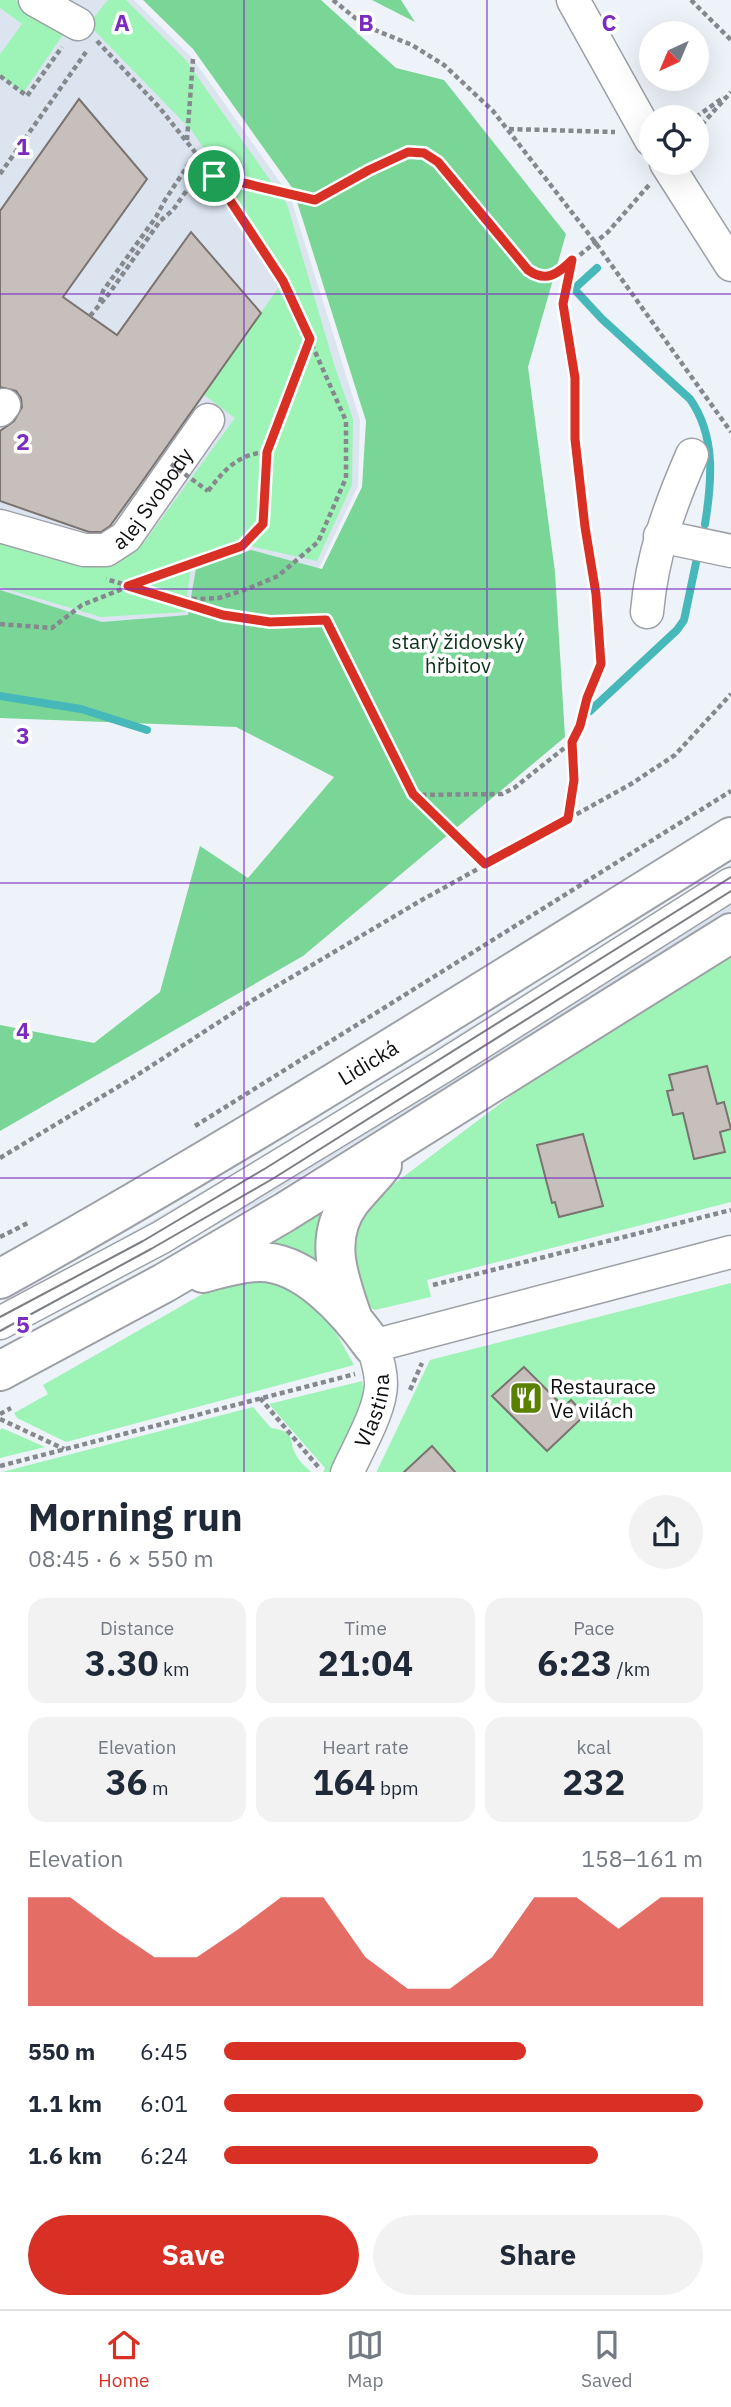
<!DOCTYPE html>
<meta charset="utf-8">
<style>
body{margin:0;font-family:"IBM Plex Sans",sans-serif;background:#f2f2f3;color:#1f2937;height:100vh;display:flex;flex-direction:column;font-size:26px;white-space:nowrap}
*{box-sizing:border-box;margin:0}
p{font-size:23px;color:#747a83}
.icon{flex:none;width:38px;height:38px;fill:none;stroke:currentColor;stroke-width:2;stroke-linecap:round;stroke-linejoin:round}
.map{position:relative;height:1472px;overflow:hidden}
.details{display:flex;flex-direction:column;background:#fff;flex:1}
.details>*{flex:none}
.needle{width:46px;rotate:224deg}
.controls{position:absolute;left:639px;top:21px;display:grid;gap:14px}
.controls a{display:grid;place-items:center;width:70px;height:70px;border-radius:50%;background:#fff;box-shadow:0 7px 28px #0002;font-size:35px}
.pin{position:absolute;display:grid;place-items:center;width:60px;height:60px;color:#fff;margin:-30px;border:4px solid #fff;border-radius:50%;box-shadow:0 2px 7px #0007}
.round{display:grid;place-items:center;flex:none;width:74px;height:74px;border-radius:37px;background:#f2f2f3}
.headline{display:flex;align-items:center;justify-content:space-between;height:119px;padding:0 28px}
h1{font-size:38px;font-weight:700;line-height:52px}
.figures{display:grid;grid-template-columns:repeat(3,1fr);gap:10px;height:119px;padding:7px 28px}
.figures div{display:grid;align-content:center;border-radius:18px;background:#f2f2f3;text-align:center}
.figures b{font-size:35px;font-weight:700}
.figures small{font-size:19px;font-weight:400}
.figures p{font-size:19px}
.chart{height:196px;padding:14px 28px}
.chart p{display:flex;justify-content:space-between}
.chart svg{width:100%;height:126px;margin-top:7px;fill:#d93025;opacity:.7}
.primary-button{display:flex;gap:14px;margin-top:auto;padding:14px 28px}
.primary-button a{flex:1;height:80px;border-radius:42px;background:#d93025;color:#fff;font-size:28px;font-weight:700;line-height:80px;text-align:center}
.primary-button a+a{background:#f2f2f3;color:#1f2937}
ul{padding:0 28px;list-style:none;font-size:23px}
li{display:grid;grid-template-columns:112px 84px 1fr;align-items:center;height:52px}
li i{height:18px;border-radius:9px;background:#d93025}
.tabs{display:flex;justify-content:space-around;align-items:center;height:98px;border-top:2px solid #e0e1e3;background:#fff;font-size:19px;color:#747a83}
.tabs a{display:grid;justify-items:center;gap:4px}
.tabs .active{color:#d93025}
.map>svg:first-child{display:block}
.built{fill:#dce4f0}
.green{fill:#9ef4b7}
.forest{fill:#7ad696}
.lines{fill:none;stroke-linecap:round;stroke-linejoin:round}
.stream{stroke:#47b8ba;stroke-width:8}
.building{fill:#c6bfbc;stroke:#7a7370;stroke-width:2}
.minor-casing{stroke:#9da1a7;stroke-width:35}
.major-casing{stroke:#9da1a7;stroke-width:42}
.path{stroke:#85888d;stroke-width:4.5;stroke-dasharray:5 3.5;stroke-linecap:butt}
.minor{stroke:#fff;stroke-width:32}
.major{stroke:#fff;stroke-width:38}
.tram{stroke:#7c7f83;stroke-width:2}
.path-bridge{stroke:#85888d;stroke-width:4.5;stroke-dasharray:5 3.5;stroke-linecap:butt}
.route-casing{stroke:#fff;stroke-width:14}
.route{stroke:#d93025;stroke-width:9}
.grid{fill:none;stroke:#7b2cbf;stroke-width:2;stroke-opacity:0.55}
.labels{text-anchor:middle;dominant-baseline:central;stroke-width:7;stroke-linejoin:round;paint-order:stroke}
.street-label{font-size:21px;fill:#0d0e10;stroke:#fff}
.park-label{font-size:21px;fill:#0d341b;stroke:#fff}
.poi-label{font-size:21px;fill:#0d0e10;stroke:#fff;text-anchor:start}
.grid-label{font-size:23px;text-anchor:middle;font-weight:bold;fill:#7b2cbf;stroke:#fff;stroke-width:7;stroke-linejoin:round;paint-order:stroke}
</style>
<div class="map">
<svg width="731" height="1473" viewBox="0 0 731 1473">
<rect width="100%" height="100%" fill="#eef2f9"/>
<g class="built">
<path d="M0,0h134l59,59 97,137 70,224 -2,66 -38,80 -36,38 -204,37 -80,-11z"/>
<path d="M731,864v47l-474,292 -144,79 -65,32 -48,26v-36l69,-35 201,-117z"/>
</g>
<g class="green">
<path d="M0,0h15l52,29 -44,64 -23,-17v-22l22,-30 -22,-16z"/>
<path d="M108,0h18l59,59 102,145 47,160 19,55 -1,66 -35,76 -67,-15 -59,21 -6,45 -84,5 -101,-30v-44c51,15 102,41 146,-3l89,-122 -31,-23 79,-114 -48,-87 -43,-63 -104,-107z"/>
<path d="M731,952v250l-304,78 4,17 -56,13 -15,-7 -10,-82 16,-16 216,-163z"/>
<path d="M328,1205l-7,61 -57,-22z"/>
<path d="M261,1272l61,36 32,57 -288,77 -49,-24 -3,-5 34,-19 -5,-9 177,-101z"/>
<path d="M731,1283v189l-355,1 54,-113z"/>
<path d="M362,1381c7,32 -18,64 -31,91h-8l2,-4 -56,-64z"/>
<path d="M253,1407l18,21c27,4 16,11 25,27 3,6 10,12 15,17h-309z"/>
<path d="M2,1428l43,19 -45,11v-28z"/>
</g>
<g class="forest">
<path d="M143,0h178l75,68 48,12 122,154 -38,133 27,205 10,165 -262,219 -303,175v-106l94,18 66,-51 40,-146 48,32 86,-101 -98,-50 -236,-9v-128l102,32 86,-7 8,-47 55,-18 71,19 40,-82 4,-66 -73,-232 -100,-140z"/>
<path d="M372,0h29l14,22z"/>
</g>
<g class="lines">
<g class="stream">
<path d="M597,268l-22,20 1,3 26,28 88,80c26,37 22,82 15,125"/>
<path d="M0,696l81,13 66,21"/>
<path d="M590,711l87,-81 7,-10 13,-62"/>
</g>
</g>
<g class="building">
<path d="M79,99l68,80 -84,118 54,38 74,-103 70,81 -122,173 -29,40 -9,6h-12l-89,-31v-70l14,-10 8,-14 -1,-9 -5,-7 -16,-4v-176z"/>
<path d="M707,1066l10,38 7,-2 7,27 -11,3 5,20 -31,7 -11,-46 -10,2 -6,-24 6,-1 -4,-15z"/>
<path d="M583,1134l20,72 -44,11 -4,-15 -3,1 -15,-58z"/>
<path d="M524,1367l40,40 7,-7 14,15 -38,36 -55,-55z"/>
<path d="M432,1446l24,27h-53z"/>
</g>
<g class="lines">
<defs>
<g id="minor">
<path d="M35,0l43,24"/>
<path d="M573,0l78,140"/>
<path d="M666,163l65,102"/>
<path d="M0,410l4,-5"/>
<path id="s1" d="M0,526l84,24h22l20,-13 82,-117"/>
<path d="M660,536l71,15"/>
<path d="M647,612c5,-57 22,-104 45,-157"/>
<path d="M0,1323l162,-86 280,-170 289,-183"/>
<path id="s2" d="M347,1473c11,-25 34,-63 34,-89 0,-14 -4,-25 -8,-38l358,-94"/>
</g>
<g id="major">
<path d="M203,1273c18,-5 35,-10 54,-11 47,-2 91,49 116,84"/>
<path id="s3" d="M0,1279c249,-139 489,-292 731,-442"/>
<path d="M352,1317c-13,-38 -29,-78 -2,-115 10,-13 22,-24 32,-37"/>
<path d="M0,1371l164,-88 121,-71 446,-279"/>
</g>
</defs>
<use href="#minor" class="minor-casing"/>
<use href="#major" class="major-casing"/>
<g class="path">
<path d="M333,0l32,26 47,19 32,20 49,46 102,131 136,190"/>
<path d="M691,0l40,40"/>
<path d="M97,41l62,66 55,69 69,104 63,141v57l-28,64 -40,34 -31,13 -28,9 -20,1 -29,-1 -64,-19"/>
<path d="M0,76l27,20 35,-49"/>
<path d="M696,117l28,-20"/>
<path d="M509,129l106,3"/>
<path d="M696,131l35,-39"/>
<path d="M187,140l6,-81"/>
<path d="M0,174l86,-122"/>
<path d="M215,177l100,23c24,-14 67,-43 93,-48 12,-2 21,4 30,10l90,108 8,6 8,2 15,-6 49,-40 41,-47"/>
<path d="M100,302l3,-11 53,-74 9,-17 31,-47"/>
<path d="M90,316l18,-21 52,-74 13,-11 32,-46"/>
<path d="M208,491c17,-22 30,-37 59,-39"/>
<path d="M178,601l45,14 47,7 56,-2 87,175 72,69"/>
<path d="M0,624l52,4 30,-23 108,-43 52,-16 21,-22 4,-72 43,-113"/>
<path d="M413,795l89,-1 12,-6 58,-46 29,-78 -5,-70 -11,-67 -10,-88v-61l-12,-74 9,-44"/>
<path d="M568,819l6,-39 -2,-38"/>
<path d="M195,1126l536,-335"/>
<path d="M0,1158l131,-79 122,-79 167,-99 211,-117 44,-29 56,-61"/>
<path d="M0,1237l30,-15"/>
<path d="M433,1285l298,-75"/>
<path d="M410,1390l12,-27"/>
<path d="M260,1398l60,71"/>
<path d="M0,1414l11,-6"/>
<path d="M0,1419l64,30"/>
<path d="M0,1466l355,-92"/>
</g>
<use href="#minor" class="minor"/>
<use href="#major" class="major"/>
<g class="tram">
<path d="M0,1317l143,-76 123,-73 465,-291"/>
<path d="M0,1331l151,-82 123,-71 457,-287"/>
</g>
<path class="path-bridge" d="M171,464l37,27"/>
</g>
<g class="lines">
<defs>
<path id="route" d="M408,152l16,1 14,9 90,108c18,13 30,4 44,-10l-9,44 12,74v61l10,88 11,67 5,70 -14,34 -7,28 -8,16 2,38 -6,39 -83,45 -72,-70 -87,-174 -56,2 -47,-7 -95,-29 114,-40 21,-22 4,-72 43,-113 -27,-58 -69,-105 101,24 54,-30z"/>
</defs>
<use href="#route" class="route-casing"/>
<use href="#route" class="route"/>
</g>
<path class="grid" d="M244,0v1473M487,0v1473M0,294h731M0,589h731M0,883h731M0,1178h731"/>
<defs>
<symbol id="restaurant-square" viewBox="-11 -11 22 22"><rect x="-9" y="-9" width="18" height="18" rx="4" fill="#5a8000" stroke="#fff"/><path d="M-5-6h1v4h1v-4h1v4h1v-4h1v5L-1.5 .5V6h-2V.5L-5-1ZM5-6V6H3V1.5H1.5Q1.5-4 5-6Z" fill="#fff"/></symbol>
</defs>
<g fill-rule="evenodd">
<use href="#restaurant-square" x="507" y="1379" width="38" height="38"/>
</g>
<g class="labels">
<g class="street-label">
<text stroke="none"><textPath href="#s1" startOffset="180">alej Svobody</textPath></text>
<text stroke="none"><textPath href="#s3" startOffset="427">Lidická</textPath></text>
<text stroke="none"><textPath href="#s2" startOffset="68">Vlastina</textPath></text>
</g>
<g class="park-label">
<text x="458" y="641">starý židovský<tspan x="458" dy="24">hřbitov</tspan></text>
</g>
<g class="poi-label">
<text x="550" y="1386">Restaurace<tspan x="550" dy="24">Ve vilách</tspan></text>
</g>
</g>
<g class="grid-label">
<text x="122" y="31">A</text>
<text x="366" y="31">B</text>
<text x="609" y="31">C</text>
<text x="23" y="155">1</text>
<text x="23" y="450">2</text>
<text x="23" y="744">3</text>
<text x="23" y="1039">4</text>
<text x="23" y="1333">5</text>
</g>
</svg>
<div class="controls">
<a><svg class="needle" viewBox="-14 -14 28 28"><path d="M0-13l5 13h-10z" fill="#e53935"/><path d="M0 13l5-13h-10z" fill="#747a83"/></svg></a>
<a><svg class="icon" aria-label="locate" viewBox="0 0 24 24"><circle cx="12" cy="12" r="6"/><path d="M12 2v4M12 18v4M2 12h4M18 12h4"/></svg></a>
</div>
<div class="pin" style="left:214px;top:176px;background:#1e9e55"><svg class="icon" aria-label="arrive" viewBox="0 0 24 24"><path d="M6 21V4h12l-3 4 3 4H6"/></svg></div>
</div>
<section class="details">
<div class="headline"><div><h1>Morning run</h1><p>08:45 · 6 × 550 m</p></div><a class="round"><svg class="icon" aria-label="share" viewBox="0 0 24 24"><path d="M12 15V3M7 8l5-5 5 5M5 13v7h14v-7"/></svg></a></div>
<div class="figures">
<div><p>Distance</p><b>3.30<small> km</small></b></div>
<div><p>Time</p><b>21:04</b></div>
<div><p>Pace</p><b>6:23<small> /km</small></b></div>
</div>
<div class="figures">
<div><p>Elevation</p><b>36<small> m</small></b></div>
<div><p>Heart rate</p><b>164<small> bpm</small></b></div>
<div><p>kcal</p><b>232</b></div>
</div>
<div class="chart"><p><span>Elevation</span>158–161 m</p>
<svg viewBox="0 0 160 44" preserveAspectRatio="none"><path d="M0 44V6L10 6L20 17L30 27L40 27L50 17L60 6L70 6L80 27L90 38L100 38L110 27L120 6L130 6L140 17L150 6L160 6V44z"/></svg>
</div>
<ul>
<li><b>550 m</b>6:45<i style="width:63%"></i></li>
<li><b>1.1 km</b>6:01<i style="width:100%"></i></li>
<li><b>1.6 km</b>6:24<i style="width:78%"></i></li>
</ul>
<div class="primary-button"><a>Save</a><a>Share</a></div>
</section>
<nav class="tabs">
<a class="active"><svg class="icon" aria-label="home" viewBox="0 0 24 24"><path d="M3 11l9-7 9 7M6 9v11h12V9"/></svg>Home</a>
<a><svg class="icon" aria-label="map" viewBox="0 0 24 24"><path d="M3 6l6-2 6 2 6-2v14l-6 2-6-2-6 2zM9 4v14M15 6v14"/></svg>Map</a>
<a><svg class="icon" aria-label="saved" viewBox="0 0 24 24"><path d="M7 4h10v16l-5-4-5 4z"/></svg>Saved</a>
</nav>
